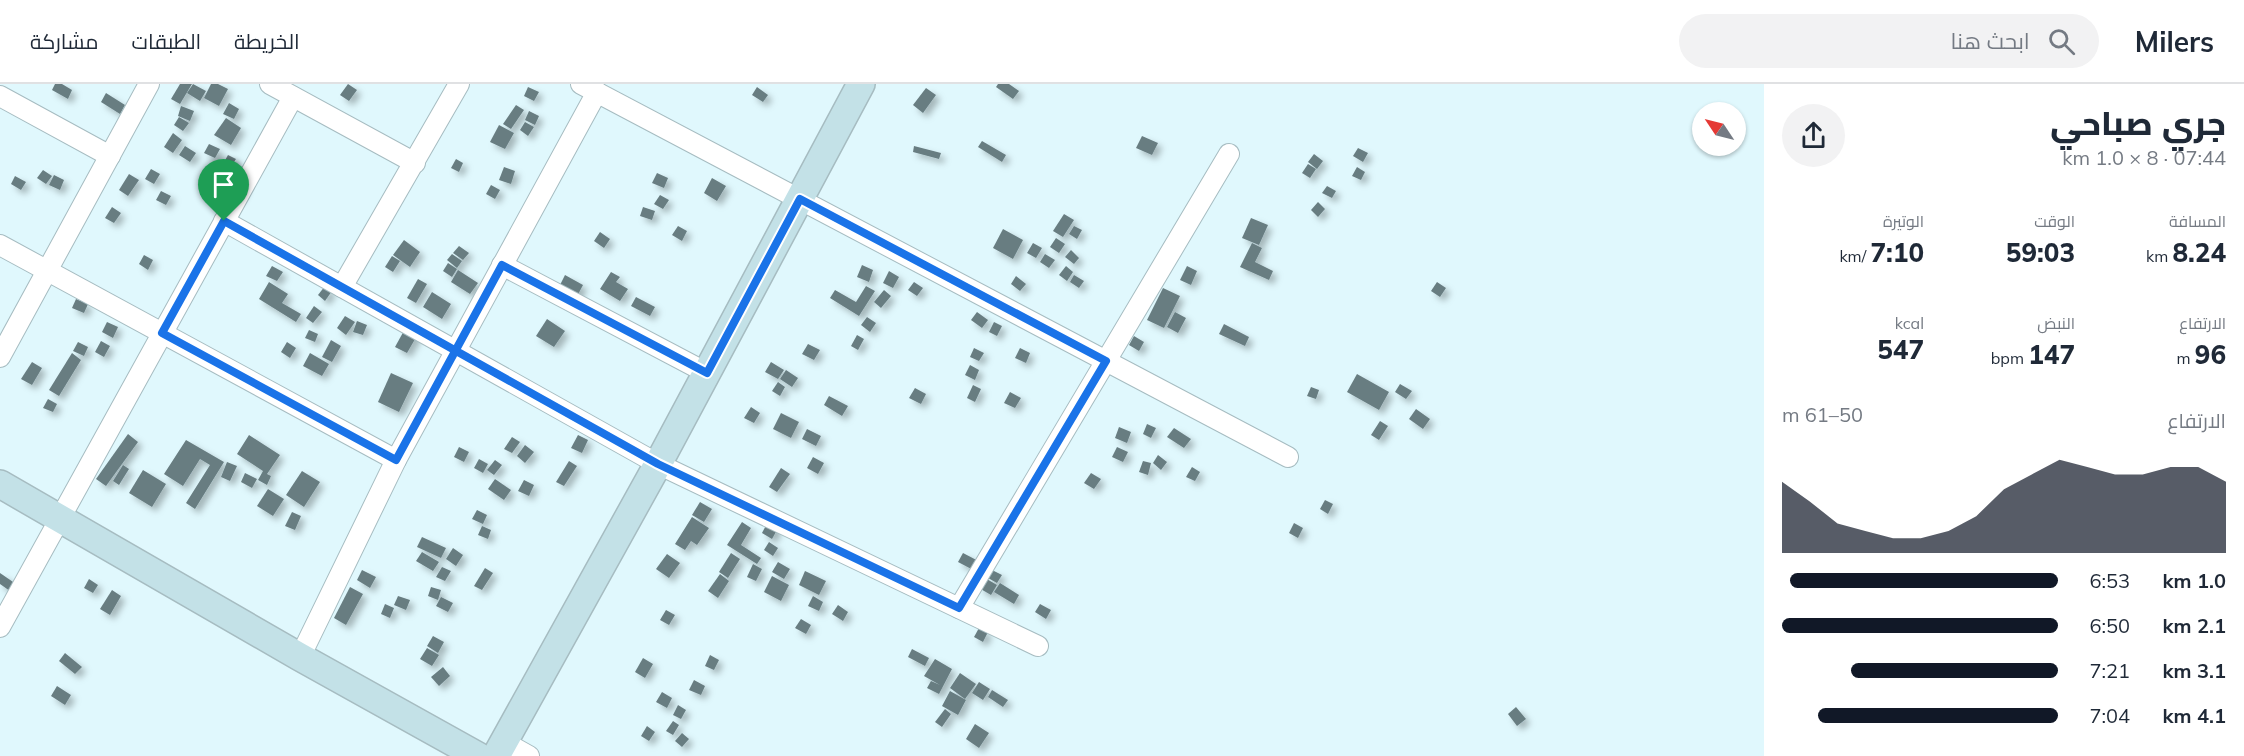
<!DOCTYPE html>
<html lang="ar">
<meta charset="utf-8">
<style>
body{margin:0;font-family:Mulish,Cairo,sans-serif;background:#f2f2f3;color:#1f2937;direction:rtl;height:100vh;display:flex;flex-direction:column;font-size:22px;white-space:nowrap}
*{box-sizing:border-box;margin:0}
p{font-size:20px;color:#747a83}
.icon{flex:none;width:33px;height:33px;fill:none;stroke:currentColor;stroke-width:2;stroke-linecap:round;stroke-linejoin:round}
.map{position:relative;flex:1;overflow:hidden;direction:ltr}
.sheet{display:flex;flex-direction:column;background:#fff;width:480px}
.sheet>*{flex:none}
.needle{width:39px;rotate:305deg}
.buttons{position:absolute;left:1692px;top:18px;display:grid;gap:12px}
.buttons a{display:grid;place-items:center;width:54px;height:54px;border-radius:50%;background:#fff;box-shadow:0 2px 4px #0004;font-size:30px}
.pin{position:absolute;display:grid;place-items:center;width:51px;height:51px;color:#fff;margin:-62px -26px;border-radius:50% 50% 50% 0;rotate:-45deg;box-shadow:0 0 6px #0007}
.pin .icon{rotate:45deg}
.round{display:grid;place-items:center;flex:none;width:63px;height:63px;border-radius:32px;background:#f2f2f3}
.overview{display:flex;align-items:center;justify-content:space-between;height:102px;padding:0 18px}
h1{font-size:33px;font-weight:800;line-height:45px}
.stats{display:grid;grid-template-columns:repeat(3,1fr);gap:9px;height:102px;padding:6px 18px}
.stats div{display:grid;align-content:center}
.stats b{font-size:26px;font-weight:800}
.stats small{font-size:16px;font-weight:400}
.stats p{font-size:16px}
.chart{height:168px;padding:12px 18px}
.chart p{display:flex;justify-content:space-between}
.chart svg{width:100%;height:108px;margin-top:6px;fill:#111827;opacity:.7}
ul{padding:0 18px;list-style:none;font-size:20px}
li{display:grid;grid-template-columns:96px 72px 1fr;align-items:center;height:45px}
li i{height:15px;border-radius:8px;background:#111827}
header{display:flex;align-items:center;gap:36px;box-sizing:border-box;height:84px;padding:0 30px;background:#fff;border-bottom:2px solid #e0e1e3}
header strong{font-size:28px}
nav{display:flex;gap:33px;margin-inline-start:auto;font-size:21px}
.search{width:420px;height:54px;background:#f2f2f3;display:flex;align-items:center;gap:15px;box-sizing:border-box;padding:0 21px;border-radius:33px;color:#747a83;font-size:22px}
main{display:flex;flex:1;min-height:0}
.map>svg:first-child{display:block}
.building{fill:#687d81;filter:url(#shadow)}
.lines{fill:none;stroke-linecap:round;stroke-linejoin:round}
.street-casing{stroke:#a6bcc1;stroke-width:22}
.secondary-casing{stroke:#a6bcc1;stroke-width:30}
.street{stroke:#fff;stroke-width:20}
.secondary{stroke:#c3e1e7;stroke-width:27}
.route-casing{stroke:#fff;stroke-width:12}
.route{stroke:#1a73e8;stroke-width:8}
</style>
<header>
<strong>Milers</strong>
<div class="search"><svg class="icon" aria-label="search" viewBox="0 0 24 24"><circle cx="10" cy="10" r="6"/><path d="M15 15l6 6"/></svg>ابحث هنا</div>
<nav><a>الخريطة</a><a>الطبقات</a><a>مشاركة</a></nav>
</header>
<main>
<section class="sheet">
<div class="overview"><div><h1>جري صباحي</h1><p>07:44 · 8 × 1.0 km</p></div><a class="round"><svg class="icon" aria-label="share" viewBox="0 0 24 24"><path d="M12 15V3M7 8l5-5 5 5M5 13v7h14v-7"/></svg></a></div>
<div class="stats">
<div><p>المسافة</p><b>8.24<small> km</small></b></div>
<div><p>الوقت</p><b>59:03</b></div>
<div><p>الوتيرة</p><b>7:10<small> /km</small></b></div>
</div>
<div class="stats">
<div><p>الارتفاع</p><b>96<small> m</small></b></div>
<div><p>النبض</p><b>147<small> bpm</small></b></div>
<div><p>kcal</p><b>547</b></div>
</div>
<div class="chart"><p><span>الارتفاع</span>50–61 m</p>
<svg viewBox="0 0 160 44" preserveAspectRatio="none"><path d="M0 44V15L10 23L20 32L30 35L40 38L50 38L60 35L70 29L80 18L90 12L100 6L110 9L120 12L130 12L140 9L150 9L160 15V44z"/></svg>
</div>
<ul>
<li><b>1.0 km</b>6:53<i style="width:97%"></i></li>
<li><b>2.1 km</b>6:50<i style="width:100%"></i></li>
<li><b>3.1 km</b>7:21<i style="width:75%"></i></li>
<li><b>4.1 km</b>7:04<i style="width:87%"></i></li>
</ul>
</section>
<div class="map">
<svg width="1764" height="672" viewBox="0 0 1764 672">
<defs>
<filter id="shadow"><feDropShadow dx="4.5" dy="4.5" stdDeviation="3" flood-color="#0004"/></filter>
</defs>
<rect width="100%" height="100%" fill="#e0f8fd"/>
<g class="building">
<path d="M55,0h7l10,6 -4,9 -16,-9z"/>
<path d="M180,0h12l-12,20 -9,-5z"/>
<path d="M193,0l13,7 -6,10 -13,-8z"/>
<path d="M211,0h7l10,5 -9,17 -15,-8z"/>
<path d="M348,0l9,6 -8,11 -9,-6z"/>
<path d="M998,0h11l10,7 -6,8 -17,-12z"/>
<path d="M528,3l11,5 -5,9 -10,-5z"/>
<path d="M757,3l11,8 -5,7 -11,-7z"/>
<path d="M926,4l10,7 -13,18 -10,-8z"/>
<path d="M106,9l19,12 -5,9 -19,-12z"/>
<path d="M229,19l10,6 -5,10 -11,-5z"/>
<path d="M516,21l8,5 -13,19 -8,-5z"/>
<path d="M181,22l13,5 -4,10 -12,-5z"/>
<path d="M529,27l10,5 -4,9 -10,-5z"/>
<path d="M179,33l10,6 -6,8 -9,-6z"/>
<path d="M226,34l15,10 -10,17 -17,-10z"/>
<path d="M525,38l9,5 -6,9 -8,-6z"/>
<path d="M499,41l15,8 -9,16 -15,-7z"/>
<path d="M173,49l9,7 -9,13 -9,-6z"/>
<path d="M1142,52l16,7 -6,12 -16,-7z"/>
<path d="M982,57l24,14 -4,7 -24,-15z"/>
<path d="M209,60l11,5 -5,9 -11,-5z"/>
<path d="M185,62l11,7 -6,9 -11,-7z"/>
<path d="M914,62l27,7 -2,6 -26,-7z"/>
<path d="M1358,64l10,5 -5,9 -10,-6z"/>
<path d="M1314,70l9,7 -6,8 -9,-7z"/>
<path d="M228,71l8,4 -6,9 -7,-4z"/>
<path d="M456,75l7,4 -4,9 -8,-4z"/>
<path d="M1308,80l8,5 -6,9 -8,-5z"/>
<path d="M504,83l11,4 -4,13 -12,-4z"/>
<path d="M1357,83l8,5 -4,8 -9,-4z"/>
<path d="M151,85l9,5 -6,10 -9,-5z"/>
<path d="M43,86l9,6 -6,8 -9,-6z"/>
<path d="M657,89l11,5 -4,10 -12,-5z"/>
<path d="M129,90l10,6 -11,16 -9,-6z"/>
<path d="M54,91l10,5 -4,10 -11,-5z"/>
<path d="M15,92l11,6 -5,8 -10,-6z"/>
<path d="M712,94l14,8 -9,15 -13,-8z"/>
<path d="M491,101l9,5 -5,9 -9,-5z"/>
<path d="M1327,102l9,5 -4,7 -10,-5z"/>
<path d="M161,107l10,5 -5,9 -10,-5z"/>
<path d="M660,111l9,5 -6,9 -9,-5z"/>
<path d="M1318,118l7,7 -7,8 -7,-7z"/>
<path d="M112,123l9,6 -7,10 -9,-5z"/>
<path d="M643,123l12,4 -3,9 -12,-4z"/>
<path d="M1064,130l10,6 -11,17 -10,-6z"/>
<path d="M1251,134l17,7 -9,20 -17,-7z"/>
<path d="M678,142l9,5 -5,10 -10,-6z"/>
<path d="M1074,142l8,4 -5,9 -8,-5z"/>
<path d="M1003,145l20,11 -10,19 -20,-11z"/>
<path d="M600,148l10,7 -6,9 -10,-7z"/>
<path d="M1056,154l9,6 -6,9 -9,-6z"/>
<path d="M404,156l16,12 -10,15 -17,-12z"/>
<path d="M1033,159l9,5 -6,10 -9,-5z"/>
<path d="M1252,159l10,5 -7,14 18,9 -4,9 -29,-13z"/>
<path d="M459,162l10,7 -6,7 -10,-7z"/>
<path d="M1071,166l8,8 -5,6 -9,-7z"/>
<path d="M452,170l10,7 -5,7 -10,-8z"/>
<path d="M1045,170l10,6 -6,8 -9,-6z"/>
<path d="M144,171l9,5 -5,10 -9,-6z"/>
<path d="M392,172l8,5 -7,11 -8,-5z"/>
<path d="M448,179l9,6 -5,8 -9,-6z"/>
<path d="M862,181l11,5 -4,12 -12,-5z"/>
<path d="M272,182l11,6 -6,9 -11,-5z"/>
<path d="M1066,182l7,6 -6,9 -8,-6z"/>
<path d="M1187,182l10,5 -6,14 -11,-5z"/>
<path d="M458,186l20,13 -8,11 -19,-12z"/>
<path d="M889,187l10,6 -6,11 -10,-5z"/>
<path d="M611,188l9,5 -4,5 12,7 -8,12 -20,-12z"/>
<path d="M565,191l18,10 -9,17 -18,-9z"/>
<path d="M1074,191l10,6 -5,7 -9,-6z"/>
<path d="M1016,192l10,8 -6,7 -9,-7z"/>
<path d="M418,195l9,5 -11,19 -9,-5z"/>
<path d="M269,198l19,12 -6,9 19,11 -5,8 -37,-23z"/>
<path d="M914,198l9,6 -6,8 -9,-6z"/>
<path d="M1437,198l9,6 -6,9 -9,-6z"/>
<path d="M325,202l7,5 -7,10 -7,-6z"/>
<path d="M866,202l9,5 -16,25 -29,-18 5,-8 21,12z"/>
<path d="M1163,204l17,8 -16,32 -17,-8z"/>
<path d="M884,206l7,6 -10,12 -7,-6z"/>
<path d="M432,208l19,12 -9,15 -19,-12z"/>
<path d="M636,213l19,10 -5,9 -19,-10z"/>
<path d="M76,215l12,5 -4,9 -12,-5z"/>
<path d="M314,222l8,6 -9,11 -7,-5z"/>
<path d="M977,228l11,8 -6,8 -11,-8z"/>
<path d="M1175,228l11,6 -8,15 -11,-6z"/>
<path d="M345,232l10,6 -9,13 -9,-7z"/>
<path d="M867,233l9,6 -6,9 -9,-7z"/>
<path d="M547,235l18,12 -11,16 -18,-11z"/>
<path d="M357,237l10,4 -4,10 -10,-3z"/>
<path d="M107,238l11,5 -5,11 -11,-6z"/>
<path d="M994,238l8,4 -5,10 -8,-4z"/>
<path d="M1224,240l25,13 -4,9 -26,-12z"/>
<path d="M406,243l12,7 -11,19 -12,-6z"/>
<path d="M309,246l9,4 -3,8 -10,-4z"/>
<path d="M857,251l7,4 -6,11 -7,-4z"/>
<path d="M1134,252l10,6 -5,9 -10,-6z"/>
<path d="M331,256l10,6 -9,16 -10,-5z"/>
<path d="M101,257l9,5 -6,11 -9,-5z"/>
<path d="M78,258l10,5 -4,9 -11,-5z"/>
<path d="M287,258l9,6 -6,10 -9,-6z"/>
<path d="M808,260l12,6 -6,10 -12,-6z"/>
<path d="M974,264l10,5 -5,8 -9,-4z"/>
<path d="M1020,264l10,5 -4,10 -11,-5z"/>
<path d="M72,269l9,7 -22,36 -10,-6z"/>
<path d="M310,269l19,11 -7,12 -19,-10z"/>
<path d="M32,278l10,6 -10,17 -11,-6z"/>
<path d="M771,278l13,8 -6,9 -13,-7z"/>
<path d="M970,281l9,5 -4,10 -10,-5z"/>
<path d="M786,286l12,8 -6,9 -12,-8z"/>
<path d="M391,289l22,10 -14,29 -21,-10z"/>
<path d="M1357,290l32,18 -10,18 -32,-18z"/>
<path d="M778,298l7,5 -5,9 -8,-5z"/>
<path d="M1400,300l12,7 -6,8 -11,-7z"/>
<path d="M973,301l8,4 -6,13 -8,-4z"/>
<path d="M1311,303l8,3 -3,9 -9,-3z"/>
<path d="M915,304l11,6 -5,10 -12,-6z"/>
<path d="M1010,308l11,6 -6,10 -11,-5z"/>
<path d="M829,312l19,10 -6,10 -18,-11z"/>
<path d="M48,315l9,5 -4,8 -10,-4z"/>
<path d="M751,323l9,6 -6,10 -10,-5z"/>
<path d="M1416,325l14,10 -7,10 -14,-10z"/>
<path d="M781,329l18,9 -8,16 -18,-9z"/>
<path d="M1380,337l8,5 -9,14 -8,-5z"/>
<path d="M1147,340l9,4 -5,10 -8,-4z"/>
<path d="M1119,343l12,5 -4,11 -12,-5z"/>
<path d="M1174,344l17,11 -7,9 -17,-11z"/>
<path d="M807,345l14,7 -5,10 -14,-7z"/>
<path d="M128,350l10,8 -32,44 -10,-7z"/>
<path d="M249,351l31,20 -13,19 4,2 -4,9 -9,-5 5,-9 -26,-17z"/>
<path d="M578,351l10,5 -6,13 -11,-5z"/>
<path d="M512,353l8,5 -8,11 -8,-4z"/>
<path d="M186,356l38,22 -29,47 -9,-6 24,-38 -10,-6 -17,27 -19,-12z"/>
<path d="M525,361l9,7 -9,11 -8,-7z"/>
<path d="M459,363l10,5 -5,10 -10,-5z"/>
<path d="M1117,363l11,5 -5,10 -11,-5z"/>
<path d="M1158,371l9,7 -6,8 -8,-7z"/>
<path d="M813,373l11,6 -6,11 -11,-6z"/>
<path d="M479,375l9,5 -5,9 -9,-5z"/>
<path d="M495,376l7,5 -8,10 -7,-5z"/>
<path d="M569,377l8,5 -13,20 -8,-4z"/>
<path d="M1143,377l8,2 -3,12 -9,-3z"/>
<path d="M227,378l10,4 -7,15 -9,-4z"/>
<path d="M123,381l6,4 -10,16 -6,-4z"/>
<path d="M1192,383l8,5 -5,9 -9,-4z"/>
<path d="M781,384l9,6 -13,18 -8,-5z"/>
<path d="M143,386l23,14 -14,23 -23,-14z"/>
<path d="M302,387l18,11 -16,25 -18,-12z"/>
<path d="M245,389l12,6 -5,9 -11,-6z"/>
<path d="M1091,389l10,6 -7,10 -10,-6z"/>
<path d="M495,395l16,11 -7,10 -16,-11z"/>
<path d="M524,396l10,5 -5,11 -11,-5z"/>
<path d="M268,405l16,10 -11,17 -16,-10z"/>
<path d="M1325,416l8,4 -5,10 -8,-5z"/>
<path d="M700,418l12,7 -8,13 -12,-7z"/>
<path d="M477,426l10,5 -4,9 -11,-5z"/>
<path d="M292,428l9,4 -6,14 -10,-4z"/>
<path d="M772,430l5,16 -5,9 -10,-6z"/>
<path d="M692,433l17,11 -12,17 -6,-4 -6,9 -10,-6z"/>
<path d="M742,438l9,6 -10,17 20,13 -4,6 -30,-19z"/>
<path d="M1294,439l9,5 -5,10 -9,-5z"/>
<path d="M482,442l9,4 -3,9 -10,-4z"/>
<path d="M422,453l24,11 -5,10 -24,-11z"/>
<path d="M769,458l9,6 -5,8 -9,-6z"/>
<path d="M453,464l10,7 -7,11 -10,-7z"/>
<path d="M422,468l17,10 -6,9 -17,-10z"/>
<path d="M731,469l9,6 -12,19 -9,-6z"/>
<path d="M963,469l23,12 -5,9 -23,-12z"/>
<path d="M667,470l13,9 -11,15 -13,-9z"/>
<path d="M778,478l12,7 -6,10 -12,-7z"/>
<path d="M753,480l9,5 -6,12 -9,-4z"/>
<path d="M442,483l9,4 -6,10 -9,-4z"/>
<path d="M485,484l8,5 -11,17 -8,-4z"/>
<path d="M362,486l14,7 -6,11 -13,-8z"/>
<path d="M992,486l10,5 -5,8 -9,-5z"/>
<path d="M805,487l21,10 -7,14 -20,-10z"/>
<path d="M0,489l16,11 -6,7 -10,-7z"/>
<path d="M720,490l9,7 -11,17 -10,-7z"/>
<path d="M772,492l17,9 -8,16 -17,-9z"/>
<path d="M985,494l12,7 -6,10 -12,-7z"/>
<path d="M89,495l9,6 -5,8 -9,-5z"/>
<path d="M1000,499l19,12 -5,9 -20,-12z"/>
<path d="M350,503l13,7 -17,31 -12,-7z"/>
<path d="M431,503l10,3 -3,10 -10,-4z"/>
<path d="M112,506l9,6 -11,19 -10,-6z"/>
<path d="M398,512l12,4 -4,10 -12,-5z"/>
<path d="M813,512l10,6 -4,9 -11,-5z"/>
<path d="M441,513l12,6 -5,9 -12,-6z"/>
<path d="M385,520l9,4 -4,10 -9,-4z"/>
<path d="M1040,520l11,6 -5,9 -11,-7z"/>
<path d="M838,521l10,7 -5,9 -11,-7z"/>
<path d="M666,526l9,5 -6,10 -9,-5z"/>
<path d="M801,535l10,6 -5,9 -11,-6z"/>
<path d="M979,544l9,4 -5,10 -9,-5z"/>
<path d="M433,552l11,6 -6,11 -11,-7z"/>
<path d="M427,564l12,7 -7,11 -12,-7z"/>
<path d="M912,565l17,9 -4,8 -17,-9z"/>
<path d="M65,569l17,14 -7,7 -16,-13z"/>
<path d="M710,571l9,5 -5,10 -9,-4z"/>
<path d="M643,574l10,6 -8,14 -10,-6z"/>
<path d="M935,575l17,10 -13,25 -12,-6 4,-7 9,4 -16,-9z"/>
<path d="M443,583l7,9 -11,10 -8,-9z"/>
<path d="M960,589l16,11 -11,15 -15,-11z"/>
<path d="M694,596l11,6 -4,9 -12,-5z"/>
<path d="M979,598l11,7 -7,11 -11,-7z"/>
<path d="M57,602l14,9 -6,10 -14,-9z"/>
<path d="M992,606l16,10 -5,7 -15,-10z"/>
<path d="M950,607l16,9 -8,15 -16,-9z"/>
<path d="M662,608l10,6 -5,10 -11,-6z"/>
<path d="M678,621l8,5 -5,9 -8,-4z"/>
<path d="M1516,623l10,12 -9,7 -9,-12z"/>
<path d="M945,625l6,5 -9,13 -7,-5z"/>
<path d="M673,637l6,4 -6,10 -7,-4z"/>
<path d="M975,640l14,9 -10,15 -13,-9z"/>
<path d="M647,642l8,6 -6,9 -8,-5z"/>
<path d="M682,649l7,6 -7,8 -7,-6z"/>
</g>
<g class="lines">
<defs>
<g id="street">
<path d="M270,0l145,79"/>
<path d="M581,0l707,373"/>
<path d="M0,12l110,60"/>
<path d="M224,137l434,243 380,182"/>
<path d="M0,161l396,215"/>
<path d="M502,181l205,108"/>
<path d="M342,203l117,-203"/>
<path d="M0,273l149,-273"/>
<path d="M959,524l270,-454"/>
<path d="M0,543l293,-530"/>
<path d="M300,573l96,-197 201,-368"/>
<path d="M504,658l25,14"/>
</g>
<g id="secondary">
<path d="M0,400l300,173 178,99"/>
<path d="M496,672l162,-292 203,-380"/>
</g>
</defs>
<use href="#street" class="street-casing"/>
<use href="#secondary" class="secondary-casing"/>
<use href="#street" class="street"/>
<use href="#secondary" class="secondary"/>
</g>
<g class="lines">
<defs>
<path id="route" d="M224,137l434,243 301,144 147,-247 -306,-162 -93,174 -205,-108 -106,195 -234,-127 62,-112"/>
</defs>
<use href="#route" class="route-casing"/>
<use href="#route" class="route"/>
</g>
</svg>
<div class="buttons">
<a><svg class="needle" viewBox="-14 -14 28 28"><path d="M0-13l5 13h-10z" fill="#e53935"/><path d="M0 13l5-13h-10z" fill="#747a83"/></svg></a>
</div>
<div class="pin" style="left:224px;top:137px;background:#1e9e55"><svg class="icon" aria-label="arrive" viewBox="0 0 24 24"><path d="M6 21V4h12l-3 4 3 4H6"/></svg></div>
</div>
</main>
